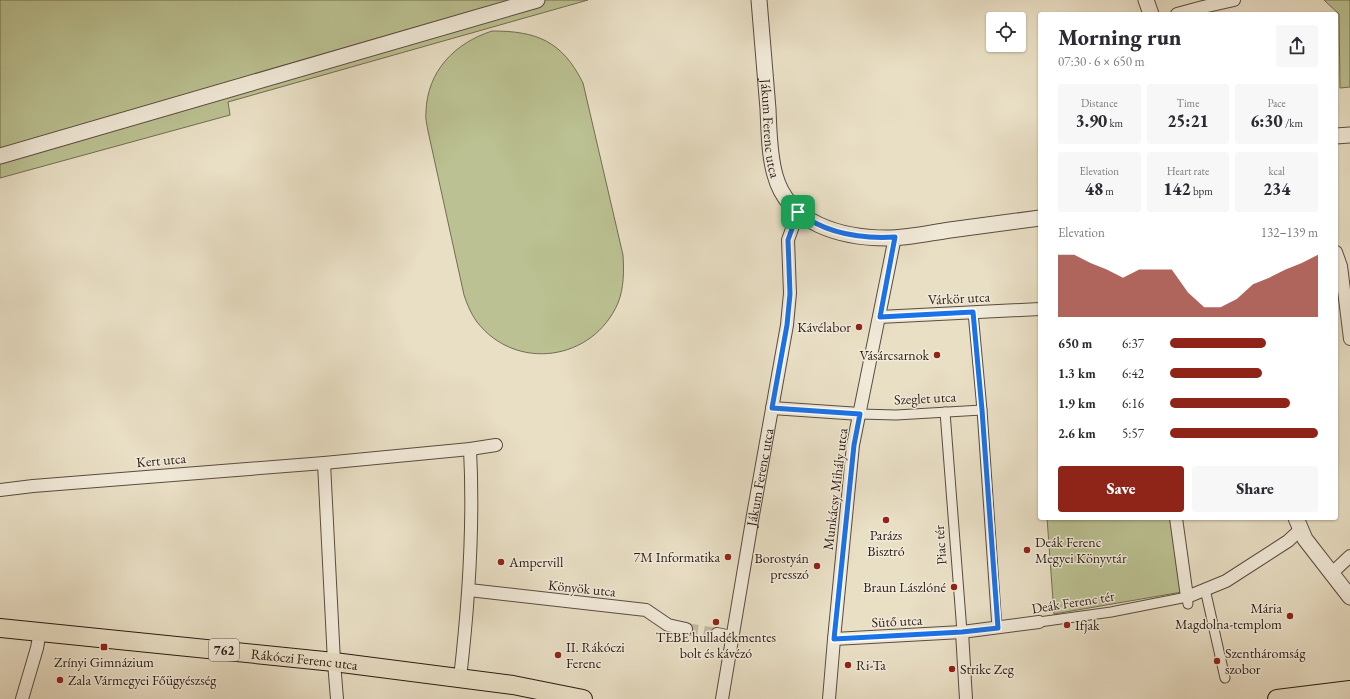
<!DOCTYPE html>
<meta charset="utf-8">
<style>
body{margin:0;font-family:"EB Garamond",serif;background:#f7f7f7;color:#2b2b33;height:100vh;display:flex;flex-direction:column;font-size:15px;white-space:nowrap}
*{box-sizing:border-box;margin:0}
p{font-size:13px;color:#7c7c81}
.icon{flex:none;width:22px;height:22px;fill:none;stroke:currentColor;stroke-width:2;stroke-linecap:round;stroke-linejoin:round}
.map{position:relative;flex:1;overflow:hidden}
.side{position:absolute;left:1038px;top:12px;width:300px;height:508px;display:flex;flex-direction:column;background:#fff;border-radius:4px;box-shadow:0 1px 3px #0004}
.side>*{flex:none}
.fabs{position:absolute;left:986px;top:12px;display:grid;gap:8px}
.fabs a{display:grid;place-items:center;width:40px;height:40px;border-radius:4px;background:#fff;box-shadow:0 1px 3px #0004;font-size:20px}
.pin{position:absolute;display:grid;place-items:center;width:34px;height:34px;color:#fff;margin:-17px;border-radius:8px;box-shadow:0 2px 6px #0006}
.round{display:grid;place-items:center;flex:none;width:42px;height:42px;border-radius:4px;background:#f7f7f7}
.headline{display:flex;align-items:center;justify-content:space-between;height:68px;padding:0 20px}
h1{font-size:22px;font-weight:800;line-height:30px}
.stats{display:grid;grid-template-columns:repeat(3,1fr);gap:6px;height:68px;padding:4px 20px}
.stats div{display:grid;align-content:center;border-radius:4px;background:#f7f7f7;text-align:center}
.stats b{font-size:17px;font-weight:800}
.stats small{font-size:11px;font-weight:400}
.stats p{font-size:11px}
.chart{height:112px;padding:8px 20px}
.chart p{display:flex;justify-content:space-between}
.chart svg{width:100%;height:72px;margin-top:4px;fill:#8f2418;opacity:.7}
.button{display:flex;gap:8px;margin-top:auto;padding:8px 20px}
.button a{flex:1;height:46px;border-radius:4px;background:#8f2418;color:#fff;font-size:16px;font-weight:800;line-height:46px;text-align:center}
.button a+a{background:#f7f7f7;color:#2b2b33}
ul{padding:0 20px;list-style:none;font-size:13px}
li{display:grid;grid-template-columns:64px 48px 1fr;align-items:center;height:30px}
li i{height:10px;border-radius:5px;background:#8f2418}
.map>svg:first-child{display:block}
.green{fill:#bbc192;stroke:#726e53}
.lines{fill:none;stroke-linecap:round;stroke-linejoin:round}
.minor-tunnel{stroke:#c3b8a2;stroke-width:12;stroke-dasharray:12 6;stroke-linecap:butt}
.pedestrian-casing{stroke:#5a4c40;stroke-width:11}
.minor-casing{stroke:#5a4c40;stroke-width:14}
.tertiary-casing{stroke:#5a4c40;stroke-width:17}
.primary-casing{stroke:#2a1b14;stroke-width:20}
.pedestrian{stroke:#f1ead9;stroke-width:9}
.minor{stroke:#f1ead9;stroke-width:12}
.tertiary{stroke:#f1ead9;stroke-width:15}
.primary{stroke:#e9dfc5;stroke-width:18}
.route-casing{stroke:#fff;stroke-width:8}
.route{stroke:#1a73e8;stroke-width:5}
.poi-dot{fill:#8f2418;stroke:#f1ead9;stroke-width:1.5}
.labels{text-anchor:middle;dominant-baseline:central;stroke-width:3;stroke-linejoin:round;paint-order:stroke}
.shield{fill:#f1ead9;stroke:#66594f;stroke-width:1}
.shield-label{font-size:13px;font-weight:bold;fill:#2a1b14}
.street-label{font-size:14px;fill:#2a1b14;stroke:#f1ead9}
.poi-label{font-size:14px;fill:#2a1b14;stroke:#f1ead9;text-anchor:start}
</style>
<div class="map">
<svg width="1350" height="699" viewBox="0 0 1350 699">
<rect width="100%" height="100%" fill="#e9dfc5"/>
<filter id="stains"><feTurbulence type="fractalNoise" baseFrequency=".005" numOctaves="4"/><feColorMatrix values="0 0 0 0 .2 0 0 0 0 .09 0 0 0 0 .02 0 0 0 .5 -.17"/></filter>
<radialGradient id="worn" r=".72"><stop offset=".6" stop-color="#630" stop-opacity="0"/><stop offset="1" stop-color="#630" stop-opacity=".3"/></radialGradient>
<g class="green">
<path d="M0,0h588l-360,102 2,13 -230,63z"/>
<path d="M1324,0h26v87l-10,1 -1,-74z"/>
<path d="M492,31c45,0 70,10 91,52l40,172c1,16 1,33 -5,48 -25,58 -102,69 -141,19 -6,-8 -10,-18 -13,-27l-36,-164c-1,-6 -3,-13 -2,-19 1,-41 29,-69 66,-81z"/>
<path d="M1047,518h124l11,74 -128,22z"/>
</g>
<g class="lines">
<path class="minor-tunnel" d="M686,629l31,5"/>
<defs>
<g id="pedestrian">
<path d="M973,312l9,98 15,218"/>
<path d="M945,412l17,220"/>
<path d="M860,414l36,1 86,-5"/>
<path d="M1205,589l20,89"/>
<path d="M1039,622l72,-10 76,-15 1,7"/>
</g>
<g id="minor">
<path d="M1177,14l26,-7 31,-7"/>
<path d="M1336,252l5,14 9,73"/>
<path d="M879,317l161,-8"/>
<path d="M772,408l88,6"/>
<path d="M324,463l10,199 3,37"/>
<path d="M0,490l33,-4 291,-23 146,-14 26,-4"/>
<path d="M1176,518l11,79 39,-16 62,-40 12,-11"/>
<path d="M1332,573l18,-17"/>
<path d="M469,590l177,20 22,15 18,4"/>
<path d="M962,632l4,67"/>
<path d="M717,634l15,3"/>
<path d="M834,639l128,-7 77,-10"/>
<path d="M460,678c9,-77 14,-152 10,-229"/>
<path d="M22,699l15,-51 3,-17"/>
<path id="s1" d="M722,699l31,-184 34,-190 3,-32 -2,-53 10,-28"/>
<path d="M829,699l5,-60 19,-194 42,-208"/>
</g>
<g id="tertiary">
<path id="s2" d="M759,0c3,36 6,72 9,109 1,21 1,45 7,66 13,49 67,63 112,63 21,0 42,-5 63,-8 30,-4 60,-8 90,-12"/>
<path d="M1146,0l5,14"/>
<path d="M1336,136l14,-1"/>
<path d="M0,156l537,-156"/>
<path d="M1296,518l9,21 45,58"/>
</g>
<g id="primary">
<path id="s3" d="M0,628l334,34 179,23 70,14"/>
<path d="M1277,699l73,-9"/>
</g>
</defs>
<use href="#pedestrian" class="pedestrian-casing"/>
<use href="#minor" class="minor-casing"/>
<use href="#tertiary" class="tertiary-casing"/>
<use href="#primary" class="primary-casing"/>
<use href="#pedestrian" class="pedestrian"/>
<use href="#minor" class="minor"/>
<use href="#tertiary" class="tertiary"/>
<use href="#primary" class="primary"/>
</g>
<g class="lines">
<defs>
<path id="route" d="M798,212c28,22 62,27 97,25l-15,80 93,-5 9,98 16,218 -36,4 -128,7 20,-194 6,-31 -88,-6 15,-83 3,-31 -2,-54z"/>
</defs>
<use href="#route" class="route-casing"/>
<use href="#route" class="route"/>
</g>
<g class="poi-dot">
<circle cx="859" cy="327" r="4"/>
<circle cx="937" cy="355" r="4"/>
<circle cx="886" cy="520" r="4"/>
<circle cx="1027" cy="550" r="4"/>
<circle cx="728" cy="557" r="4"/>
<circle cx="501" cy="562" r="4"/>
<circle cx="817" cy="566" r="4"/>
<circle cx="954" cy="587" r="4"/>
<circle cx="1290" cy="616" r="4"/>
<circle cx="716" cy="622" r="4"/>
<circle cx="1067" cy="625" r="4"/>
<rect x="100" y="643" width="8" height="8" rx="2"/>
<circle cx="558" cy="655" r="4"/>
<circle cx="1217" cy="661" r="4"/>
<circle cx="848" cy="665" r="4"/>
<circle cx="952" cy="669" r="4"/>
<circle cx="60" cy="680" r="4"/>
</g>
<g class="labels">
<rect class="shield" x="209" y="639" width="30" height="22" rx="3"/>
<g class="shield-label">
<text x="224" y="650">762</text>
</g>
<g class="street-label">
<text stroke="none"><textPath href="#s2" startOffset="129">Jákum Ferenc utca</textPath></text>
<text transform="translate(959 298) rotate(-3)">Várkör utca</text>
<text transform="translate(925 398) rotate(-3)">Szeglet utca</text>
<text transform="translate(161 460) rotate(-5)">Kert utca</text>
<text stroke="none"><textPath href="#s1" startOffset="225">Jákum Ferenc utca</textPath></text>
<text transform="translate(835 489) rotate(-83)">Munkácsy Mihály utca</text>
<text transform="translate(940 545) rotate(-94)">Piac tér</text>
<text transform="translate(582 588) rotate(6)">Könyök utca</text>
<text transform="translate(1073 602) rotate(-9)">Deák Ferenc tér</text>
<text transform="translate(897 621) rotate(-3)">Sütő utca</text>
<text stroke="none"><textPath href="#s3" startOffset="306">Rákóczi Ferenc utca</textPath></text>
</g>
<g class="poi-label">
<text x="851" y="327" text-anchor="end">Kávélabor</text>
<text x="929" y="355" text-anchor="end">Vásárcsarnok</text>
<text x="886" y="535" text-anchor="middle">Parázs<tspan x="886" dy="16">Bisztró</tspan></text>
<text x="1035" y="542">Deák Ferenc<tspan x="1035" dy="16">Megyei Könyvtár</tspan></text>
<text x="720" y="557" text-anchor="end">7M Informatika</text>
<text x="809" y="558" text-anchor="end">Borostyán<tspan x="809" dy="16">presszó</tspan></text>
<text x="509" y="562">Ampervill</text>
<text x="946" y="587" text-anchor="end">Braun Lászlóné</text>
<text x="1282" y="608" text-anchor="end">Mária<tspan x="1282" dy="16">Magdolna-templom</tspan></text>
<text x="1075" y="625">Ifjak</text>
<text x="716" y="637" text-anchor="middle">TEBE hulladékmentes<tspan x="716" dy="16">bolt és kávézó</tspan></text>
<text x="566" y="647">II. Rákóczi<tspan x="566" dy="16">Ferenc</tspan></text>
<text x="1225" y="653">Szentháromság<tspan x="1225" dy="16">szobor</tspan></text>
<text x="104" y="662" text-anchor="middle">Zrínyi Gimnázium</text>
<text x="856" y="665">Ri-Ta</text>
<text x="960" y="669">Strike Zeg</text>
<text x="68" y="680">Zala Vármegyei Főügyészség</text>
</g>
</g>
<rect width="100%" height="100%" filter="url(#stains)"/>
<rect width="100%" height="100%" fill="url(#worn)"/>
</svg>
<div class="fabs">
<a><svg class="icon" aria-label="locate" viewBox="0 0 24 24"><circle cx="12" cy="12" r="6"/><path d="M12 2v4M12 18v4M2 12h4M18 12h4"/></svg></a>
</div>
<div class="pin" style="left:798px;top:212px;background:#1e9e55"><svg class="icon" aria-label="arrive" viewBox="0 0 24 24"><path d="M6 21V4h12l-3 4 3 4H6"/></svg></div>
<section class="side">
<div class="headline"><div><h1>Morning run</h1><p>07:30 · 6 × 650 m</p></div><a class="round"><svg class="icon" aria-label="share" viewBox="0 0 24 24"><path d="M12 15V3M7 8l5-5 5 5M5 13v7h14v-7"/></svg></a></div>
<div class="stats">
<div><p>Distance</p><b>3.90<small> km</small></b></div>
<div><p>Time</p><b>25:21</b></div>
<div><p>Pace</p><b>6:30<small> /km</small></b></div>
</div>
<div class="stats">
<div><p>Elevation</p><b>48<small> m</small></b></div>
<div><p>Heart rate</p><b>142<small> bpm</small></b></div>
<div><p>kcal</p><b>234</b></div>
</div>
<div class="chart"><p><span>Elevation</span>132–139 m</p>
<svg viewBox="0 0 160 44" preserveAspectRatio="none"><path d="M0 44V6L10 6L20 11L30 15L40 20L50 15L60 15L70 15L80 29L90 38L100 38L110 33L120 24L130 20L140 15L150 11L160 6V44z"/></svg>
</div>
<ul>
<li><b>650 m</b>6:37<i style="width:65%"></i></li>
<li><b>1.3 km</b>6:42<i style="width:62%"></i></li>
<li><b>1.9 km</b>6:16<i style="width:81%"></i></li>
<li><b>2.6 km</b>5:57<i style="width:100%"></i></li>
</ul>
<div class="button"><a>Save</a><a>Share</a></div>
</section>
</div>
